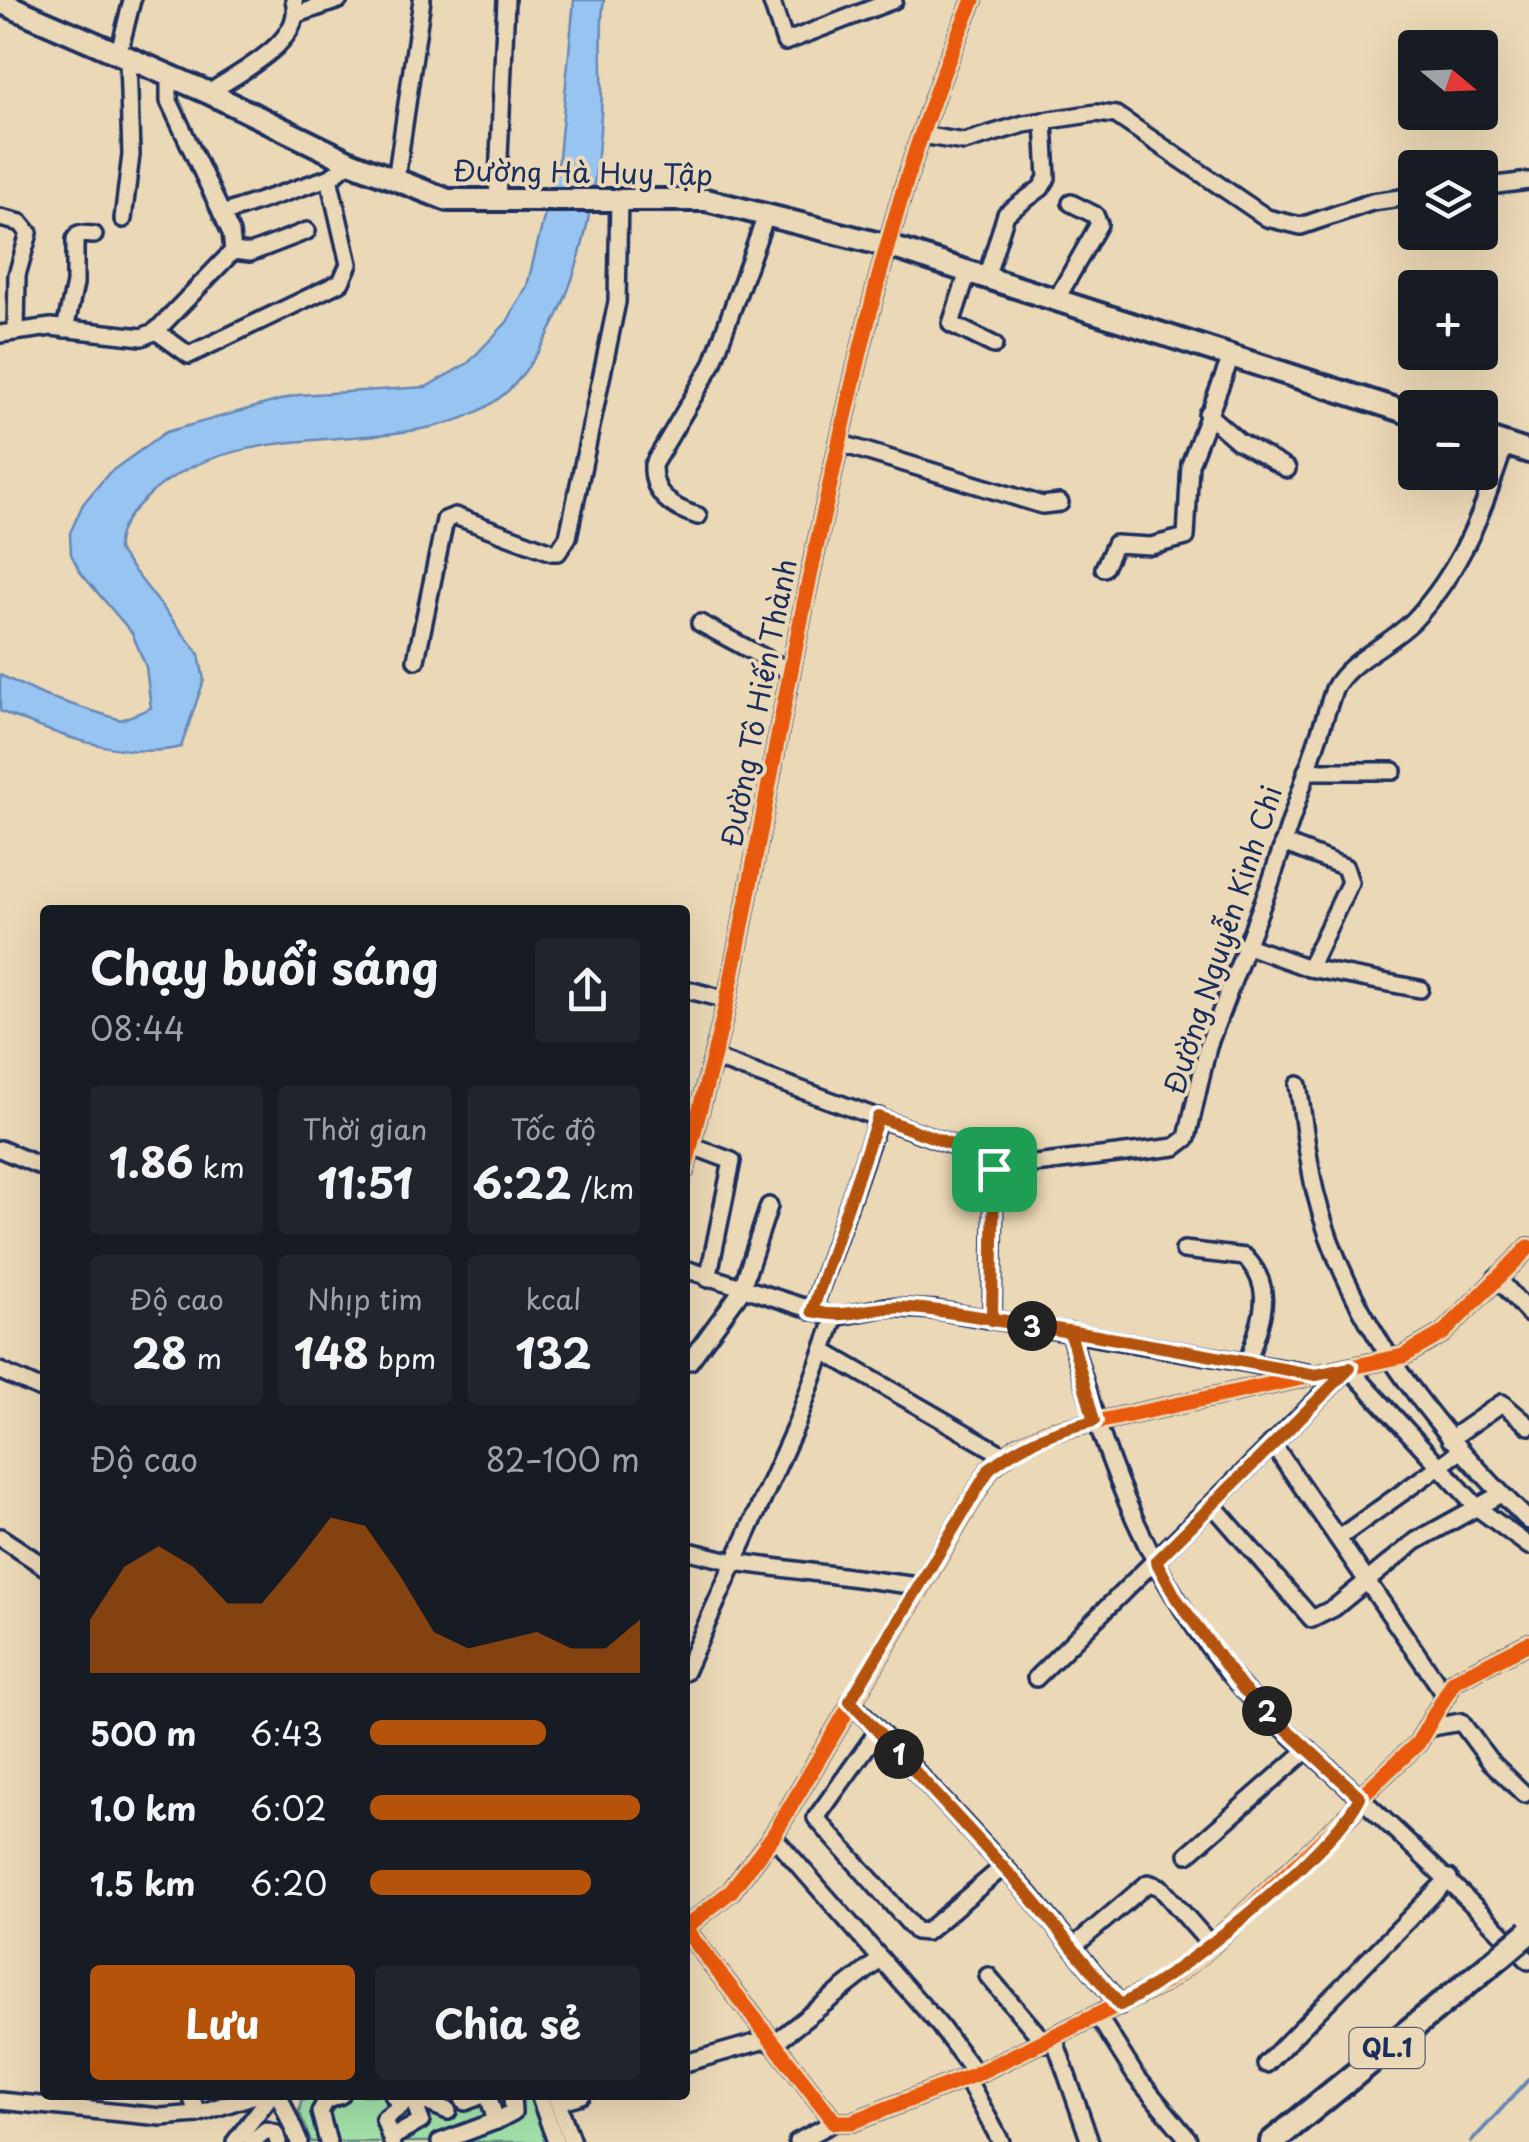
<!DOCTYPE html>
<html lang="vi">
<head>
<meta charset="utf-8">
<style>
	:root { --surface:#171b24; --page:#20242c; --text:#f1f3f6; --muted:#9ea1a6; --accent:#b45309 }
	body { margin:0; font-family:"Playpen Sans",sans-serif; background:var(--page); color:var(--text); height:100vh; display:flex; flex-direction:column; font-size:38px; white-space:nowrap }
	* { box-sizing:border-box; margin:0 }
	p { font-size:32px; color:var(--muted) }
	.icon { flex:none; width:55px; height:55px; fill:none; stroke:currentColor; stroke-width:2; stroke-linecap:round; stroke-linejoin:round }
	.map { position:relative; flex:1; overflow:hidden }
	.details { position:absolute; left:40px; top:905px; width:650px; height:1195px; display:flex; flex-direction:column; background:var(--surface); border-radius:10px; box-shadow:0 10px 40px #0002 }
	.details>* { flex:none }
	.needle { width:65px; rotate:109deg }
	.buttons { position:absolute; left:1398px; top:30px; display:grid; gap:20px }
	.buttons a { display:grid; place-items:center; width:100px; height:100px; border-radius:10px; background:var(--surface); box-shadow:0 10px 40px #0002; font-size:50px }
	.pin { position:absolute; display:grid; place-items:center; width:85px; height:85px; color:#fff; margin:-42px; border-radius:20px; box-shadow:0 5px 15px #0006 }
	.km { position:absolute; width:50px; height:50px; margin:-25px; border-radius:50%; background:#222; color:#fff; font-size:28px; line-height:50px; text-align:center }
	.round { display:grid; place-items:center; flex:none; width:105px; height:105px; border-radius:10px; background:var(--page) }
	.head { display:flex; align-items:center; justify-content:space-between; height:170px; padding:0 50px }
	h1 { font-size:45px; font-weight:700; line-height:75px }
	.figures { display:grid; grid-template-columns:repeat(3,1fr); gap:15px; height:170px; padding:10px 50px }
	.figures div { display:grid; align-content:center; border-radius:10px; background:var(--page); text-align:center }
	.figures b { font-size:42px; font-weight:700 }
	.figures small { font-size:28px; font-weight:400 }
	.figures p { font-size:28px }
	.chart { height:280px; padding:20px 50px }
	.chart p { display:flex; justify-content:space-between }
	.chart svg { width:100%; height:180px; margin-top:10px; fill:var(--accent); opacity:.7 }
	.primary-button { display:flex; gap:20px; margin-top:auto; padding:20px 50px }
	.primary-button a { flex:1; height:115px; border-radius:10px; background:var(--accent); color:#fff; font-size:40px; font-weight:700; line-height:115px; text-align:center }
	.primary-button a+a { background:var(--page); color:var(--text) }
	ul { padding:0 50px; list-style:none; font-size:32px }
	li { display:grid; grid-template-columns:160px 120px 1fr; align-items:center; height:75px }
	li i { height:25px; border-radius:12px; background:var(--accent) }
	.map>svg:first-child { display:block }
	.green { fill:#a2e1a9; stroke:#5e8884; stroke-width:2.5 }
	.water { fill:#98c4f1; stroke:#6688b6; stroke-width:2.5 }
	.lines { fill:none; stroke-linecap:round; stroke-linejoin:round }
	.stream { stroke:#6688b6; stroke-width:4 }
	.minor-casing { stroke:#1b2f5e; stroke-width:22 }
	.major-casing { stroke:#1b2f5e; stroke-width:28 }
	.highway-casing { stroke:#1b2f5e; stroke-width:30 }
	.minor { stroke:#ebd8b6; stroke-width:15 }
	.major { stroke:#ebd8b6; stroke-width:20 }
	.highway { stroke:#ebd8b6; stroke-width:22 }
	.highway-bridge-casing { stroke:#1b2f5e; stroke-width:30; stroke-linecap:butt }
	.highway-bridge { stroke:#ebd8b6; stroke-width:22 }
	.cycleway-casing { stroke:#ebd8b6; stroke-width:21 }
	.cycleway { stroke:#e8590c; stroke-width:15 }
	.route-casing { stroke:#fff; stroke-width:20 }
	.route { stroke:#b45309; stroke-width:12 }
	.labels { text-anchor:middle; stroke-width:8; stroke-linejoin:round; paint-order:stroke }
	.shield { fill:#ebd8b6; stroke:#596278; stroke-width:2.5 }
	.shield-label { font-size:25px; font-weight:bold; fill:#1b2f5e }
	.street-label { font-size:28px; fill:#1b2f5e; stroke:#ebd8b6 }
</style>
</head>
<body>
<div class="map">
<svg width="1529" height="2142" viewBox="0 0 1529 2142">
	<rect width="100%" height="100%" fill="#ebd8b6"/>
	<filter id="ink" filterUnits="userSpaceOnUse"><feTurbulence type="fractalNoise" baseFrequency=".01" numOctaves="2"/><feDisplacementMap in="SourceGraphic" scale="20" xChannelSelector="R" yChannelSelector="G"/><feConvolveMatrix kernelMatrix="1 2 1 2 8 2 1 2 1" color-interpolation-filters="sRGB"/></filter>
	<g filter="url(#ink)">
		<path class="green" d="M317 2095H547L564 2142H311L299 2112 301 2101Z"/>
		<path class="water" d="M574 0H604C599 30 603 61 602 91 599 190 582 300 519 379 441 476 246 399 145 499 131 512 116 530 118 550L199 654 204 680 181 747C123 761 54 734 0 711V675L45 696 121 720 151 708 146 667 132 633 80 572 71 554 70 533 83 504 109 473 166 432 298 395 426 387 468 363 507 322 527 286 559 157Z"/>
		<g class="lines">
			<path class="stream" d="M1471 2142 1529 2079"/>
			<g class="minor-casing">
				<g id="minor">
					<path d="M771 0 785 42 894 0"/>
					<path d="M298 14 339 0"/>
					<path d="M118 56 132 0"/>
					<path d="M209 93C237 73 306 42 294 0"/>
					<path d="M921 135 964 142 1024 124 1096 113 1116 115 1267 218 1301 226 1372 202 1415 196"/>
					<path d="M396 180 422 0"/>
					<path d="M1480 187 1529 181"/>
					<path d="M497 202 506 0"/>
					<path d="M222 214 331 177 350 162"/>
					<path d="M0 218 21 223 29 233 17 275 16 331"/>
					<path d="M123 219 131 155 128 60"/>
					<path d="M233 251 250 253 307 231"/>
					<path d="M968 272 951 324 994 345"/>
					<path d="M986 278 1006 214 1041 188 1047 178 1044 121"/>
					<path d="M1056 300 1099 224 1095 215 1071 203"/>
					<path d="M65 329 75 284V239L79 234 94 235"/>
					<path d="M156 331 189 355 341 282 349 264 329 178"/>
					<path d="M0 334 51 327 142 337 156 331 233 251 231 233 169 101V78"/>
					<path d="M1207 414 1238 441 1287 469"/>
					<path d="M839 443 1042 505 1060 503"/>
					<path d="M698 516C672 508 652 495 653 465L712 365 767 213"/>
					<path d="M1104 568 1115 544 1151 546 1186 537 1190 464 1231 357"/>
					<path d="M700 623 789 671"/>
					<path d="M416 660 445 520 455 516 552 552H558L568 537 617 302 619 199"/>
					<path d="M1306 771H1393"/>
					<path d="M1245 945 1309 968 1350 882 1345 867 1283 843"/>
					<path d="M1309 968 1420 989"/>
					<path d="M685 989 727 1000"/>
					<path d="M714 1058 986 1157 994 1169"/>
					<path d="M1298 1085C1304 1120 1307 1156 1315 1191 1345 1318 1438 1433 1529 1521"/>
					<path d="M692 1146 732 1161 708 1279"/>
					<path d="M0 1149 45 1168"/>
					<path d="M994 1169 1175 1147 1187 1138 1208 1046 1271 881 1334 689C1350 659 1390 645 1414 620 1462 569 1484 509 1505 444"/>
					<path d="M685 1170C697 1113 715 1058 727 1000 759 847 784 692 818 539 858 357 897 171 973 0"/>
					<path d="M1184 1250 1245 1257C1278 1291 1259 1322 1248 1362"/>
					<path d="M685 1269 835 1317 886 1307 936 1310 1307 1373"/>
					<path d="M1497 1277 1529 1314"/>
					<path d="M812 1311 879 1117"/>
					<path d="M992 1319 994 1169"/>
					<path d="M1070 1332C1105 1461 1152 1588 1244 1690 1272 1721 1307 1748 1338 1777 1403 1837 1467 1897 1529 1961"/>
					<path d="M825 1352 1005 1456"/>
					<path d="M690 1361 741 1291 769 1206"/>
					<path d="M0 1371 45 1391"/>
					<path d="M1450 1439 1502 1403 1529 1426"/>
					<path d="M1272 1443 1444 1693"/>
					<path d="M1212 1504 1312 1619 1334 1608 1416 1541 1501 1494"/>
					<path d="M0 1537 45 1567"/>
					<path d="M1340 1537 1459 1452"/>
					<path d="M685 1550 734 1562 918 1586"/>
					<path d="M685 1672 797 1423 835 1317"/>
					<path d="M1036 1678 1349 1368 1479 1509 1529 1546"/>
					<path d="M851 1701 1029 1894 1120 2005"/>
					<path d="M1427 1728 1461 1722 1489 1760 1524 1794"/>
					<path d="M878 1731 816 1818 916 1931 926 1932 1003 1867"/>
					<path d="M773 1836 939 2025 976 2074"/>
					<path d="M1188 1854 1308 1749"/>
					<path d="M685 1928 731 1891 773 1836 990 1469 1018 1446 1050 1432 1403 1356 1443 1333 1529 1247"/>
					<path d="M685 1929 835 2122H852L976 2074 1163 1983 1203 1953 1353 1811 1360 1797 1418 1743 1454 1681 1529 1643"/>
					<path d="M1073 1947 1148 1883 1160 1887 1210 1944"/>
					<path d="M988 1976 1045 2043"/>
					<path d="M1098 2016 1135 2075 1188 2139"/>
					<path d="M1054 2038 1090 2142"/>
					<path d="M773 2044 881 1959"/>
					<path d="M685 2063 769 2039"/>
					<path d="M1266 2064 1449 1878"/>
					<path d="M966 2077 1001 2142"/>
					<path d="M191 2095 197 2114"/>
					<path d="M279 2095 299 2142"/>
					<path d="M461 2095 465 2102 483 2095"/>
					<path d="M539 2095 556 2142"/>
					<path d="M555 2095 572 2142"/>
					<path d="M0 2101 161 2117 197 2114 255 2095"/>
					<path d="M558 2102 582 2095"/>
					<path d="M496 2121 513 2112 512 2095"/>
					<path d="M391 2138 421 2121 414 2102 417 2098 448 2111"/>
					<path d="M235 2142 271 2095"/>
					<path d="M252 2142 266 2130 275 2133 278 2142"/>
					<path d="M328 2142 320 2112 326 2101 341 2095"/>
					<path d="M392 2142 384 2119 401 2106 393 2095"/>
					<path d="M440 2142 496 2121 488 2095"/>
					<path d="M797 2142 835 2122"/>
				</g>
			</g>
			<g class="major-casing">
				<g id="major">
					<path d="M0 2 209 93 350 162 448 200H706L888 246 1415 415"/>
					<path d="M1480 436 1529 452"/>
				</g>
			</g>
			<g class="highway-casing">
				<path id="highway" d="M1272 2142 1503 1954"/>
			</g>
			<use href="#minor" class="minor"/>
			<use href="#major" class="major"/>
			<use href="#highway" class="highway"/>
			<g class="highway-bridge-casing">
				<path id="highway-bridge" d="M1503 1954 1529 1932"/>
			</g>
			<use href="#highway-bridge" class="highway-bridge"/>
			<g class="cycleway-casing">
				<g id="cycleway">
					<path d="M685 1170C697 1113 715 1058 727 1000 759 847 784 692 818 539 858 357 897 171 973 0"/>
					<path d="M685 1928 731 1891 773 1836 990 1469 1018 1446 1050 1432 1403 1356 1443 1333 1529 1247"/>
					<path d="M685 1929 835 2122H852L976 2074 1163 1983 1203 1953 1353 1811 1360 1797 1418 1743 1454 1681 1529 1643"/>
				</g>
			</g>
			<use href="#cycleway" class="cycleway"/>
		</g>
	</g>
	<g class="lines" filter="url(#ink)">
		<g class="route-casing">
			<path id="route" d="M994 1169 992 1320 1070 1332 1094 1421C1053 1431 1023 1442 990 1468L850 1701 1028 1894 1120 2005C1176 1978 1333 1852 1360 1797L1243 1689 1176 1598 1156 1561 1350 1368 1316 1375C1191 1352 1066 1329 940 1311 923 1309 903 1306 887 1308 859 1310 841 1319 812 1311L878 1117 986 1157 994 1169"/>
		</g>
		<use href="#route" class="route"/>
	</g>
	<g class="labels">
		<rect class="shield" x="1349.5" y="2028" width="75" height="40" rx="8"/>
		<g class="shield-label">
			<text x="1387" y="2057">QL.1</text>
		</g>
		<g class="street-label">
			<text transform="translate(583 173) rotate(1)" y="10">Đường Hà Huy Tập</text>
			<text transform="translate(759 703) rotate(-79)" y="10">Đường Tô Hiến Thành</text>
			<text transform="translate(1223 940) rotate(-72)" y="10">Đường Nguyễn Kinh Chi</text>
		</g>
	</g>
</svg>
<div class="buttons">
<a><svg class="needle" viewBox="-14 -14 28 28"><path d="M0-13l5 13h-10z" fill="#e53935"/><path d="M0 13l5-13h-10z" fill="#9ea1a6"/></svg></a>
<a><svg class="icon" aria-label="layers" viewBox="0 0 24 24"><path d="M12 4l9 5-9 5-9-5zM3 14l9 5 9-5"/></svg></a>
<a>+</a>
<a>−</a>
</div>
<div class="pin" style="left:994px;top:1169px;background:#1e9e55"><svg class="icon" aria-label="arrive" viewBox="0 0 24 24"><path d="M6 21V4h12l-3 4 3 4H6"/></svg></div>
<b class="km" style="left:899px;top:1754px">1</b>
<b class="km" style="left:1267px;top:1711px">2</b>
<b class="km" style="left:1032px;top:1326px">3</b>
<section class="details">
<div class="head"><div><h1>Chạy buổi sáng</h1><p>08:44</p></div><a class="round"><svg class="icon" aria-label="share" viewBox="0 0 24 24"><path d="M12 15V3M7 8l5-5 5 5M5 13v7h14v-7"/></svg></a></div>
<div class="figures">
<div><b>1.86<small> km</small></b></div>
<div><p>Thời gian</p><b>11:51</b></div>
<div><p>Tốc độ</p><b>6:22<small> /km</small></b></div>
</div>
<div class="figures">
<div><p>Độ cao</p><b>28<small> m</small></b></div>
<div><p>Nhịp tim</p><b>148<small> bpm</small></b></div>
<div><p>kcal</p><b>132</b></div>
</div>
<div class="chart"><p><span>Độ cao</span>82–100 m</p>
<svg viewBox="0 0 160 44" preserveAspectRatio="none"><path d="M0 44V31L10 18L20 13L30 18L40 27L50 27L60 17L70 6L80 8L90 20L100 34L110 38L120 36L130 34L140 38L150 38L160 31V44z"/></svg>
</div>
<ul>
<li><b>500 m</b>6:43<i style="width:65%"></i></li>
<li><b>1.0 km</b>6:02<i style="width:100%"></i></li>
<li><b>1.5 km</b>6:20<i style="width:82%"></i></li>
</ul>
<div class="primary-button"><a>Lưu</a><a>Chia sẻ</a></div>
</section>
</div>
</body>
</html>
